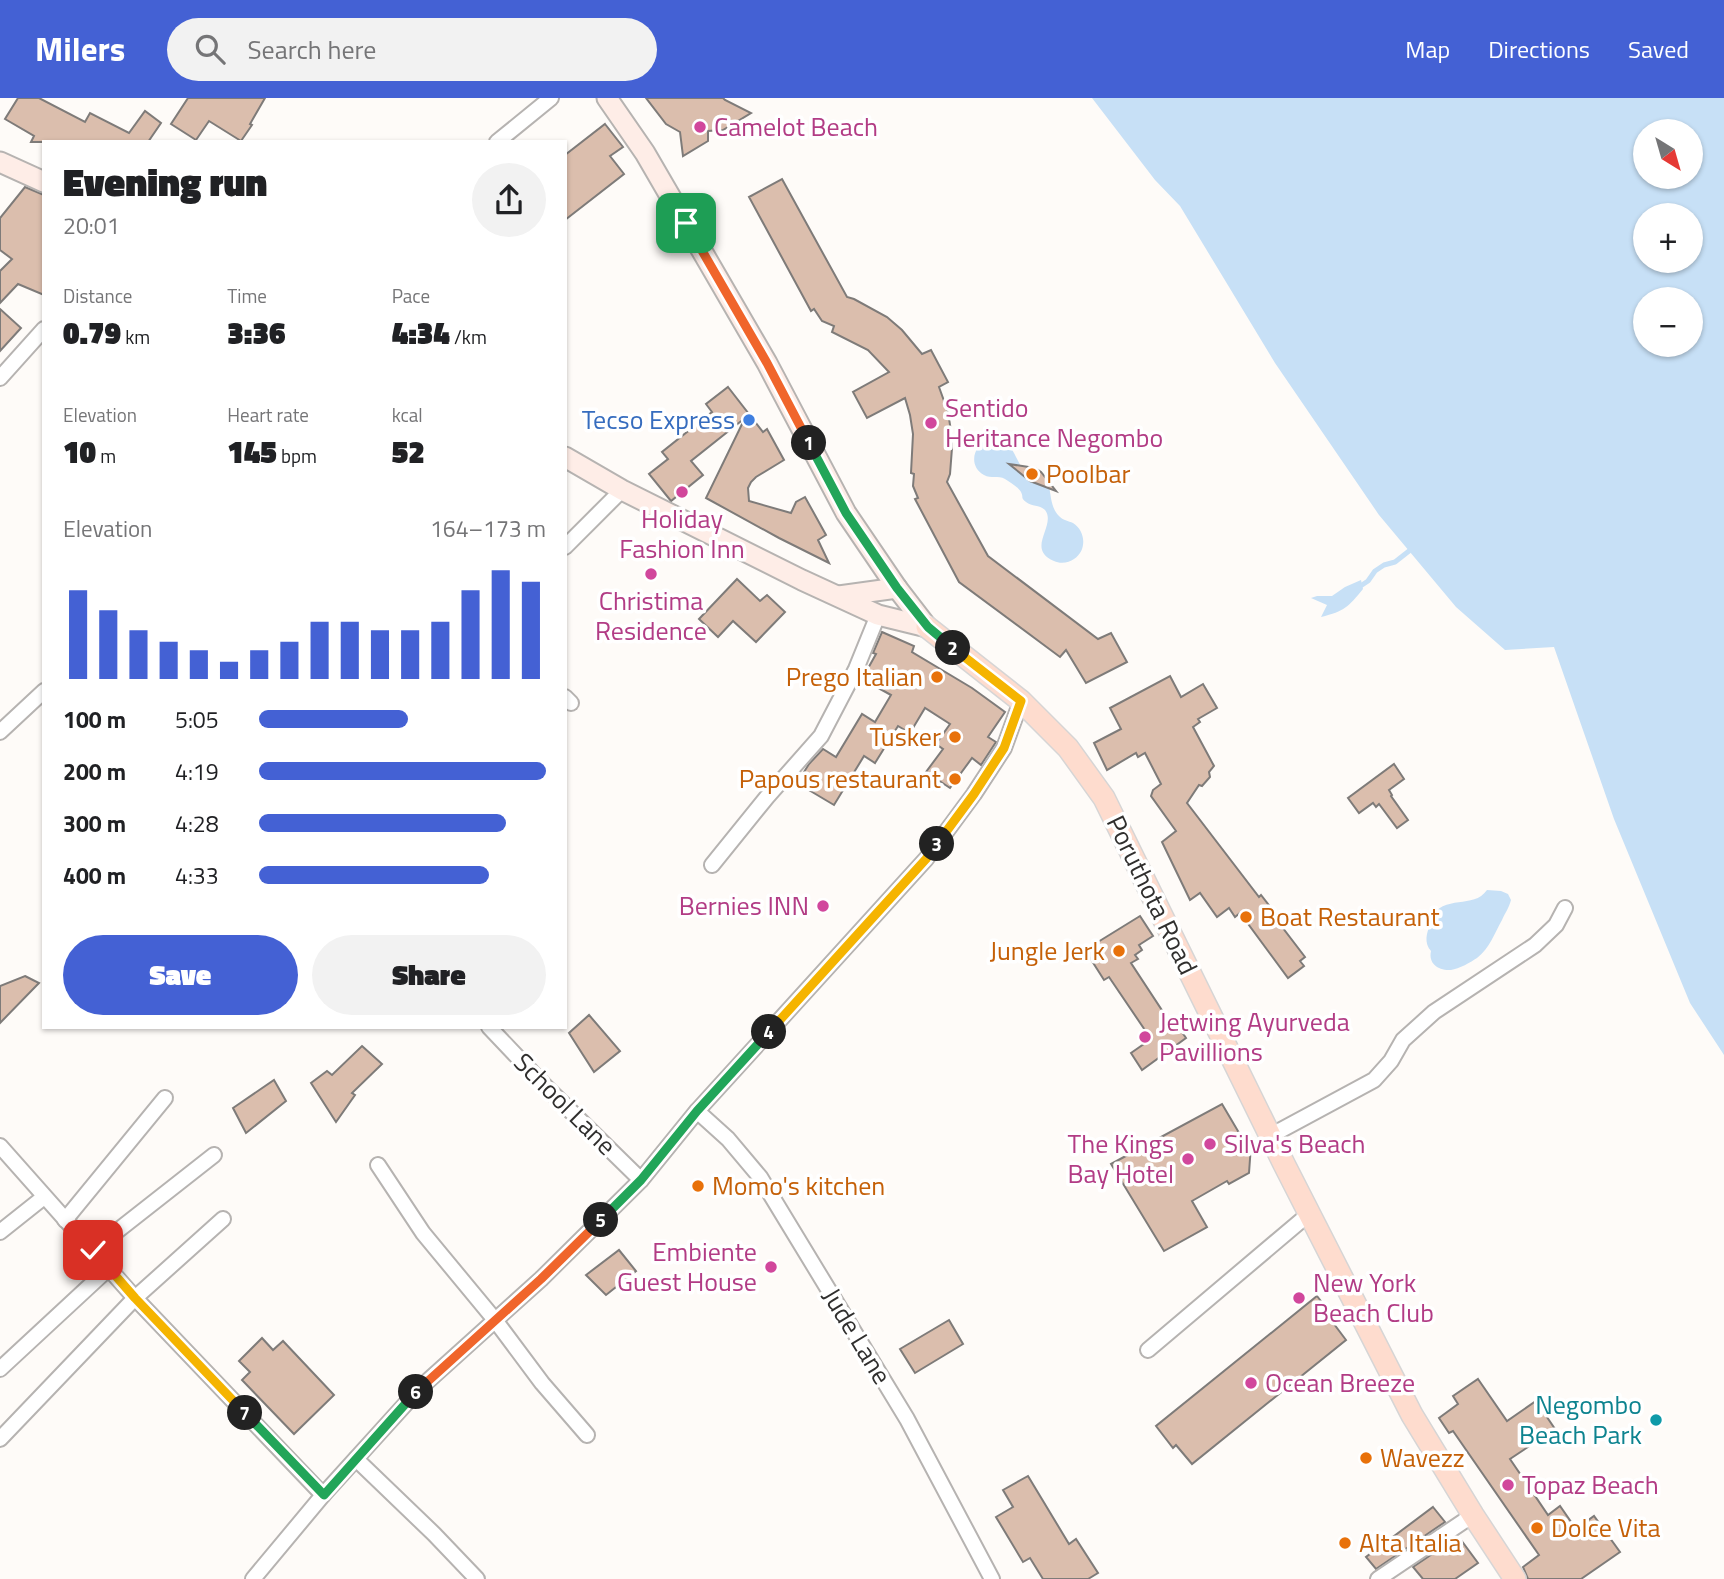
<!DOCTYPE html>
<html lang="en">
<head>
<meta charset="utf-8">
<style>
	:root { --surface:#fff; --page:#f2f2f2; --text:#202124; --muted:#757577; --accent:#4461d4 }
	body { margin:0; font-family:"Titillium Web",sans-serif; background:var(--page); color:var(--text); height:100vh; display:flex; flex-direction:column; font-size:26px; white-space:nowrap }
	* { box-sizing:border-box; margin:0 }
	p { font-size:23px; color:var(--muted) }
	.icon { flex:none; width:38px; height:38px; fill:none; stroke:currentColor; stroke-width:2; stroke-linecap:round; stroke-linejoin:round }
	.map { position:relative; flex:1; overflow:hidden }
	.sheet { position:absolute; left:42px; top:42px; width:525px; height:889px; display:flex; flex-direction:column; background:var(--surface); border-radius:0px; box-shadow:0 2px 5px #0004 }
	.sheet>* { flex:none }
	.needle { width:46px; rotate:143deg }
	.fabs { position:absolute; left:1633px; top:21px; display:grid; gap:14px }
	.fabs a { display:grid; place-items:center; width:70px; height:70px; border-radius:50%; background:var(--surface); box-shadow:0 2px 5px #0004; font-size:35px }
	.pin { position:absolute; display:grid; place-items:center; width:60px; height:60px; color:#fff; margin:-30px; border-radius:14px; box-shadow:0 4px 10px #0006 }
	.km { position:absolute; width:35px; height:35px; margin:-18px; border-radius:50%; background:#222; color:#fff; font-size:19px; line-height:35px; text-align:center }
	.round { display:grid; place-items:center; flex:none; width:74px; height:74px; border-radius:37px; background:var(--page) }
	.headline { display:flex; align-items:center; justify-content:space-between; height:119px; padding:0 21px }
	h1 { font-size:38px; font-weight:800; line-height:52px }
	.figures { display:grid; grid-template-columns:repeat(3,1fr); gap:10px; height:119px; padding:7px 21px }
	.figures div { display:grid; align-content:center }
	.figures b { font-size:30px; font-weight:800 }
	.figures small { font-size:19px; font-weight:400 }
	.figures p { font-size:19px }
	.chart { height:196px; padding:14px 21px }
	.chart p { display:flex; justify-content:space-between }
	.chart svg { width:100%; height:126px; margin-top:7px; stroke:var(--accent); stroke-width:6 }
	.action { display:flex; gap:14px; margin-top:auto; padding:14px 21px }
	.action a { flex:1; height:80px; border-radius:42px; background:var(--accent); color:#fff; font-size:28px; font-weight:800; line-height:80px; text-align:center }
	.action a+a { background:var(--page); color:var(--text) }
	ul { padding:0 21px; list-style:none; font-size:23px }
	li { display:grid; grid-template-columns:112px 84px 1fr; align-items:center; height:52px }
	li i { height:18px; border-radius:9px; background:var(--accent) }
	header { display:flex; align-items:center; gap:42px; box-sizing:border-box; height:98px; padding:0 35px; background:var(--accent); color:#fff }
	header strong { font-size:33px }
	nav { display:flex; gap:38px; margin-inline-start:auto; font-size:24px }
	.search { width:490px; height:63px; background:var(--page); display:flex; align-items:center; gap:18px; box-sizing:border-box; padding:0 24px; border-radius:38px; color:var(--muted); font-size:26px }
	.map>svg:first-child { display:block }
	.water { fill:#c7e0f6; fill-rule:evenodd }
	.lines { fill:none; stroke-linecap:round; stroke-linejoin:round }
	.stream { stroke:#c7e0f6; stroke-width:5 }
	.building { fill:#dbbead; stroke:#7e7b79; stroke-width:2 }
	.street-casing { stroke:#b6b3b1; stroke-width:18 }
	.secondary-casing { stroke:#b6b3b1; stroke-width:23 }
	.primary-casing { stroke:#d6d5d5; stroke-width:24 }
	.street { stroke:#fff; stroke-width:14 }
	.secondary { stroke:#feede7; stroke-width:19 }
	.primary { stroke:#fedcce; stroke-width:21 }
	.split-1-casing { stroke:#fff; stroke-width:14 }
	.split-2-casing { stroke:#fff; stroke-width:14 }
	.split-3-casing { stroke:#fff; stroke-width:14 }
	.split-4-casing { stroke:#fff; stroke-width:14 }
	.split-5-casing { stroke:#fff; stroke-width:14 }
	.split-6-casing { stroke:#fff; stroke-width:14 }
	.split-7-casing { stroke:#fff; stroke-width:14 }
	.split-8-casing { stroke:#fff; stroke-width:14 }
	.split-1 { stroke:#f0652b; stroke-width:9 }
	.split-2 { stroke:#22a559; stroke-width:9 }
	.split-3 { stroke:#f5b400; stroke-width:9 }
	.split-4 { stroke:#f5b400; stroke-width:9 }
	.split-5 { stroke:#22a559; stroke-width:9 }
	.split-6 { stroke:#f0652b; stroke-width:9 }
	.split-7 { stroke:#22a559; stroke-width:9 }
	.split-8 { stroke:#f5b400; stroke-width:9 }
	.hotel-dot { fill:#d1479c; stroke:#fff; stroke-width:2.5 }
	.shop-dot { fill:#3f7fe0; stroke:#fff; stroke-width:2.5 }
	.food-dot { fill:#e8710a; stroke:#fff; stroke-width:2.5 }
	.culture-dot { fill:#0f9aa8; stroke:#fff; stroke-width:2.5 }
	.labels { text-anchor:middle; stroke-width:7; stroke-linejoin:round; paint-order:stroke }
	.hotel-label { font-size:26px; fill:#b23c85; stroke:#fff; text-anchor:start }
	.shop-label { font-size:26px; fill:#366cbe; stroke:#fff; text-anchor:end }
	.food-label { font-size:26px; fill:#c56008; stroke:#fff; text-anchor:start }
	.street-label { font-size:26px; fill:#302f2e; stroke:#fff }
	.culture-label { font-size:26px; fill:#0d838f; stroke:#fff; text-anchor:end }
</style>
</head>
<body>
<header>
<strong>Milers</strong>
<div class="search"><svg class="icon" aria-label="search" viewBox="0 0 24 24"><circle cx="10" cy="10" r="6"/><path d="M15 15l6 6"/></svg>Search here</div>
<nav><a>Map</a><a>Directions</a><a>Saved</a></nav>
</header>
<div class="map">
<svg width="1724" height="1481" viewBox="0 0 1724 1481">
	<rect width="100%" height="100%" fill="#fefbf8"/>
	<g class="water">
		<path d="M1092 0H1724V957L1690 905 1614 721 1554 549 1505 552 1456 509 1379 417 1275 265 1180 108 1155 82ZM1690 33V79H1645V33ZM1690 117V163H1645V117ZM1645 201H1690V247H1645Z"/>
		<path d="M990 340C1012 339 1014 359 1024 373 1029 379 1042 384 1049 388 1051 398 1051 410 1059 418 1062 422 1069 423 1073 425 1086 433 1087 453 1074 461 1069 465 1060 466 1054 463 1025 451 1057 427 1045 412 1039 406 1032 409 1026 404 1020 399 1024 400 1021 394 1018 389 1010 384 1005 381 998 377 991 381 984 377 967 367 974 346 990 340Z"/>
		<path d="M1361 482 1363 491C1348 509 1345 513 1321 519L1327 507 1311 500 1317 498H1332L1345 489Z"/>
		<path d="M1487 792 1501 793 1508 796 1511 802C1509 810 1505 815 1502 822 1494 836 1490 850 1477 860 1471 864 1459 871 1451 872 1439 873 1428 866 1431 853 1424 845 1426 835 1431 825L1429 821C1445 795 1473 812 1487 792Z"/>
	</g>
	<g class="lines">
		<path class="stream" d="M1362 487 1368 483 1375 473 1384 467 1395 464 1409 453"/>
	</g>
	<g class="building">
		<path d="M18 0H39L85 24 90 15 129 35 145 13 161 25 148 44H31L34 38 5 21Z"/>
		<path d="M188 0H265L250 26 252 27 241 43 209 23 196 42 171 26Z"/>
		<path d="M646 0H723L725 2 751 15 723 32 708 33V43L683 58 680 34 666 26Z"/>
		<path d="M605 26 623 49 610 58 624 76 565 122V57Z"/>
		<path d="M782 81 847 199 854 201 887 219 902 232 922 256 931 252 948 284 939 289 948 314 951 333 952 350 950 376 947 384 988 458 1098 541 1111 535 1127 564 1086 585 1066 552 1060 559 959 484 915 401 918 400 913 388 914 376 911 375 913 336 910 317 905 300 867 320 853 294 889 274 868 252 832 234 834 228 822 223 814 211 811 213 749 99Z"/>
		<path d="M25 89 44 97V197L18 186 0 205V173L12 161 0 152V120Z"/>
		<path d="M0 211 21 230 0 253Z"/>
		<path d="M728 289 763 334 767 331 784 362 756 379 751 384 748 390 749 403 791 415 796 404 805 399 826 437 818 442 829 465 779 440 706 400 745 320 691 363 703 377 671 403 649 376 668 361 662 354 712 314 706 306Z"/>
		<path d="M1009 366 1035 370 1041 374 1056 393 1030 383Z"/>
		<path d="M737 481 760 503 767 497 785 514 756 544 733 523 718 539 699 521Z"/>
		<path d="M882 534 914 548 912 554 972 590 1005 614 988 639 996 644 981 667 972 660 950 690 926 674 943 651 936 646 950 626 925 610 910 635 898 628 875 665 864 658 834 707 797 685 809 666 823 651 836 659 862 616 875 624 891 597 862 581 876 556 873 555Z"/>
		<path d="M1170 578 1181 599 1203 586 1217 610 1198 621 1200 624 1193 629 1214 668 1209 674 1210 679 1202 688 1199 687 1187 705 1259 799 1261 797 1275 815 1273 817 1305 859 1300 863 1304 868 1288 880 1240 815 1235 819 1229 810 1217 819 1200 795 1190 802 1162 744 1176 733 1151 698 1153 692 1161 686 1145 655 1138 659 1136 655 1107 672 1094 645 1121 631 1110 610Z"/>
		<path d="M1394 666 1404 681 1389 692 1392 697 1391 698 1408 722 1397 730 1379 706 1376 709 1373 705 1359 715 1348 700Z"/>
		<path d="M1140 818 1153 838 1139 847 1142 852 1135 857 1138 861 1131 865 1171 926 1175 924 1186 940 1142 972 1131 955 1151 941 1109 879 1104 882 1085 852Z"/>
		<path d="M25 878 39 885 0 925V888Z"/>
		<path d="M589 917 620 953 594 974 569 935Z"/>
		<path d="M362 948 382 966 352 995 355 997 336 1024 311 985 327 973 332 977Z"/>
		<path d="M274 982 286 1003 246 1035 233 1010Z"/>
		<path d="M1222 1006 1245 1045 1251 1047 1249 1075 1229 1086 1227 1083 1192 1103 1207 1129 1164 1153 1111 1066Z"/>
		<path d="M619 1152 636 1173 606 1197 586 1177Z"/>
		<path d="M1317 1198 1334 1220 1331 1222 1346 1242 1192 1366 1176 1347 1173 1350 1156 1328Z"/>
		<path d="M949 1222 963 1246 915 1275 900 1251Z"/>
		<path d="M262 1240 273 1252 283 1243 334 1297 294 1336 242 1282 250 1274 239 1263Z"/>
		<path d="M1478 1281 1507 1323 1536 1303 1555 1331 1510 1361 1548 1417 1560 1408 1576 1431 1594 1418 1620 1454 1581 1481H1528L1523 1469 1539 1457 1453 1333 1449 1335 1439 1320 1458 1306 1453 1298Z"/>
		<path d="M1028 1378 1069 1446 1076 1441 1098 1475 1088 1481H1043L1030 1460 1023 1464 996 1419 1013 1409 1003 1392Z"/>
		<path d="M1433 1409 1445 1424 1376 1471 1366 1459Z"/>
		<path d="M1456 1440 1459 1443 1461 1442 1478 1465 1455 1481H1423L1413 1469Z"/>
	</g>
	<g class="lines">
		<g class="street-casing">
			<g id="street">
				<path d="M497 44 551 0"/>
				<path d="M0 280 44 231"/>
				<path d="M565 449 622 392"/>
				<path d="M565 599 571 605"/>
				<path d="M0 634 44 593"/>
				<path d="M712 767 767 699 821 638 856 571 878 517"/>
				<path d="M489 929 545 988 641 1082"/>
				<path d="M697 1013 728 1041 760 1079 907 1321 992 1481"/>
				<path d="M1270 1038 1374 982 1391 963 1403 942 1434 914 1535 847 1556 827 1565 810"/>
				<path d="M0 1048 135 1200 323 1397"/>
				<path d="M378 1067 423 1135 495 1222 542 1285 587 1337"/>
				<path d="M65 1122 165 1000"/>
				<path d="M0 1134 44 1099"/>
				<path d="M93 1152 214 1057"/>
				<path d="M1148 1252 1310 1115"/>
				<path d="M0 1271 109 1170"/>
				<path d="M0 1341 135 1200 223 1121"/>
				<path d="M356 1361 434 1436 477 1481"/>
				<path d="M253 1481 323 1397 420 1290 541 1181 641 1082 697 1013 926 761 974 696 1004 650 1021 603"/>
				<path d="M1378 1481 1473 1417"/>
			</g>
		</g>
		<g class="secondary-casing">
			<g id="secondary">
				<path d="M607 0 645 55 767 265 846 415 897 490 927 529"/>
				<path d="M0 64 44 84"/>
				<path d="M565 359 622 392 802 482 878 517 927 529"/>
				<path d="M839 498 897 490"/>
			</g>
		</g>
		<g class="primary-casing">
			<path id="primary" d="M927 529 1021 603 1068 650 1104 700 1284 1066 1412 1317 1473 1417 1515 1481"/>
		</g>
		<use href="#street" class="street"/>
		<use href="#secondary" class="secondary"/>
		<use href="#primary" class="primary"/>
	</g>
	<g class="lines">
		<g class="split-1-casing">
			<path id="split-1" d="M686 125 767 265 809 345"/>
		</g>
		<g class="split-2-casing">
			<path id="split-2" d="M809 345 846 415 897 490 928 529 953 550"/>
		</g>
		<g class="split-3-casing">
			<path id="split-3" d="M937 746 974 696 1004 650 1021 603 953 550"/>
		</g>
		<g class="split-4-casing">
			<path id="split-4" d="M769 934 926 761 937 746"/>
		</g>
		<g class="split-5-casing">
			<path id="split-5" d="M601 1122 641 1082 697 1013 769 934"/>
		</g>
		<g class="split-6-casing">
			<path id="split-6" d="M416 1294 541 1181 601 1122"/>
		</g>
		<g class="split-7-casing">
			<path id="split-7" d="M245 1315 324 1397 416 1294"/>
		</g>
		<g class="split-8-casing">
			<path id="split-8" d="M93 1152 135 1200 245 1315"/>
		</g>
		<use href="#split-1" class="split-1"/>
		<use href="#split-2" class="split-2"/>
		<use href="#split-3" class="split-3"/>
		<use href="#split-4" class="split-4"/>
		<use href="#split-5" class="split-5"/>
		<use href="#split-6" class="split-6"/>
		<use href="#split-7" class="split-7"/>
		<use href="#split-8" class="split-8"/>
	</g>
	<g class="hotel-dot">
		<circle cx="700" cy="29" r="7"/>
		<circle cx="931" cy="325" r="7"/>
		<circle cx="682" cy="394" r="7"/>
		<circle cx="651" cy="476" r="7"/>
		<circle cx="823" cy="808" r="7"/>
		<circle cx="1145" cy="939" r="7"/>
		<circle cx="1210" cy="1046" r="7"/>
		<circle cx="1188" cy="1061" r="7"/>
		<circle cx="771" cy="1169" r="7"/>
		<circle cx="1299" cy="1200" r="7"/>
		<circle cx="1251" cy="1285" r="7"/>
		<circle cx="1508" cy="1387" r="7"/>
	</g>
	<circle class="shop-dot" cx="749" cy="322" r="7"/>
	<g class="food-dot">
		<circle cx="1032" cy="376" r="7"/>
		<circle cx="937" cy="579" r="7"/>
		<circle cx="955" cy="639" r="7"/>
		<circle cx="955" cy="681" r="7"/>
		<circle cx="1246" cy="819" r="7"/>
		<circle cx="1119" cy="853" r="7"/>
		<circle cx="698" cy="1088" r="7"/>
		<circle cx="1366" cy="1360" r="7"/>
		<circle cx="1537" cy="1430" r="7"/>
		<circle cx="1345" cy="1445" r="7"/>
	</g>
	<circle class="culture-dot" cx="1656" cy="1322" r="7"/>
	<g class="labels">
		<g class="hotel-label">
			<text x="714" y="38">Camelot Beach</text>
			<text x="945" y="319">Sentido<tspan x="945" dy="30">Heritance Negombo</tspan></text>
			<text x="682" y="430" text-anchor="middle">Holiday<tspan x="682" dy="30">Fashion Inn</tspan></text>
			<text x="651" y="512" text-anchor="middle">Christima<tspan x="651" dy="30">Residence</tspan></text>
			<text x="809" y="817" text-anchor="end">Bernies INN</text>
			<text x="1159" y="933">Jetwing Ayurveda<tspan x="1159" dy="30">Pavillions</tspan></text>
			<text x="1174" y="1055" text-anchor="end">The Kings<tspan x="1174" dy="30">Bay Hotel</tspan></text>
			<text x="1224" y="1055">Silva's Beach</text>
			<text x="757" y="1163" text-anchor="end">Embiente<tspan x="757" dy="30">Guest House</tspan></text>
			<text x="1313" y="1194">New York<tspan x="1313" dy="30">Beach Club</tspan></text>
			<text x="1265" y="1294">Ocean Breeze</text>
			<text x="1522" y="1396">Topaz Beach</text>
		</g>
		<g class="shop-label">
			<text x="735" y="331">Tecso Express</text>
		</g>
		<g class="food-label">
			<text x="1046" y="385">Poolbar</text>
			<text x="923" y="588" text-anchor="end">Prego Italian</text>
			<text x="941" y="648" text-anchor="end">Tusker</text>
			<text x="941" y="690" text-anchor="end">Papous restaurant</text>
			<text x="1260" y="828">Boat Restaurant</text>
			<text x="1105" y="862" text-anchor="end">Jungle Jerk</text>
			<text x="712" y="1097">Momo's kitchen</text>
			<text x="1380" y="1369">Wavezz</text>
			<text x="1551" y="1439">Dolce Vita</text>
			<text x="1359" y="1454">Alta Italia</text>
		</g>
		<g class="street-label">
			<text transform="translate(1152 797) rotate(64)" y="9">Poruthota Road</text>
			<text transform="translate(565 1006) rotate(45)" y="9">School Lane</text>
			<text transform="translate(857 1238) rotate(59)" y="9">Jude Lane</text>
		</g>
		<g class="culture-label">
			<text x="1642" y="1316">Negombo<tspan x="1642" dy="30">Beach Park</tspan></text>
		</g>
	</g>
</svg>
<div class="fabs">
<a><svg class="needle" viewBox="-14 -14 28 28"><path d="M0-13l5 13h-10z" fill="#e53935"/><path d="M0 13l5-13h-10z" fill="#757577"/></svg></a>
<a>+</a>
<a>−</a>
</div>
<div class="pin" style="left:686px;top:125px;background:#1e9e55"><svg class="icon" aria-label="arrive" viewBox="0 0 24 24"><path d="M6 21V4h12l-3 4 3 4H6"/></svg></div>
<div class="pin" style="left:93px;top:1152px;background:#d93025"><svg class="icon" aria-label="check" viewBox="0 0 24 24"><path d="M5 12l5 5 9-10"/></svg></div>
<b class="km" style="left:809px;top:345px">1</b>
<b class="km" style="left:953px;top:550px">2</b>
<b class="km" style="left:937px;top:746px">3</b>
<b class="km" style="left:769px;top:934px">4</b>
<b class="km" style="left:601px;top:1122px">5</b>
<b class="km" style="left:416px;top:1294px">6</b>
<b class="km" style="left:245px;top:1315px">7</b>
<section class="sheet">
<div class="headline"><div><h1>Evening run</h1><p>20:01</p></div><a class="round"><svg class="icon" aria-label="share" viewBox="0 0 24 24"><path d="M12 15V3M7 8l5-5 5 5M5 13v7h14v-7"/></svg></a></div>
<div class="figures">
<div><p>Distance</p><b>0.79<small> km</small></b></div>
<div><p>Time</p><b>3:36</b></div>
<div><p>Pace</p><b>4:34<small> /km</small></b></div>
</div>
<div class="figures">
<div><p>Elevation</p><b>10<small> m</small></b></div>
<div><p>Heart rate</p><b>145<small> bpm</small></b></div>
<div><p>kcal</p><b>52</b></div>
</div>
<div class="chart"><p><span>Elevation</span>164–173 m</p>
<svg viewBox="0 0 160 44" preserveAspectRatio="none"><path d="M5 44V13M15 44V20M25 44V27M35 44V31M45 44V34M55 44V38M65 44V34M75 44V31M85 44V24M95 44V24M105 44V27M115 44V27M125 44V24M135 44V13M145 44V6M155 44V10"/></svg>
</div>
<ul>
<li><b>100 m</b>5:05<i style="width:52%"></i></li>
<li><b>200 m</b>4:19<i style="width:100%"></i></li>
<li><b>300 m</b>4:28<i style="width:86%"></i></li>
<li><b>400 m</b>4:33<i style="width:80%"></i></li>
</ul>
<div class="action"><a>Save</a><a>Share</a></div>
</section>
</div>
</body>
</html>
